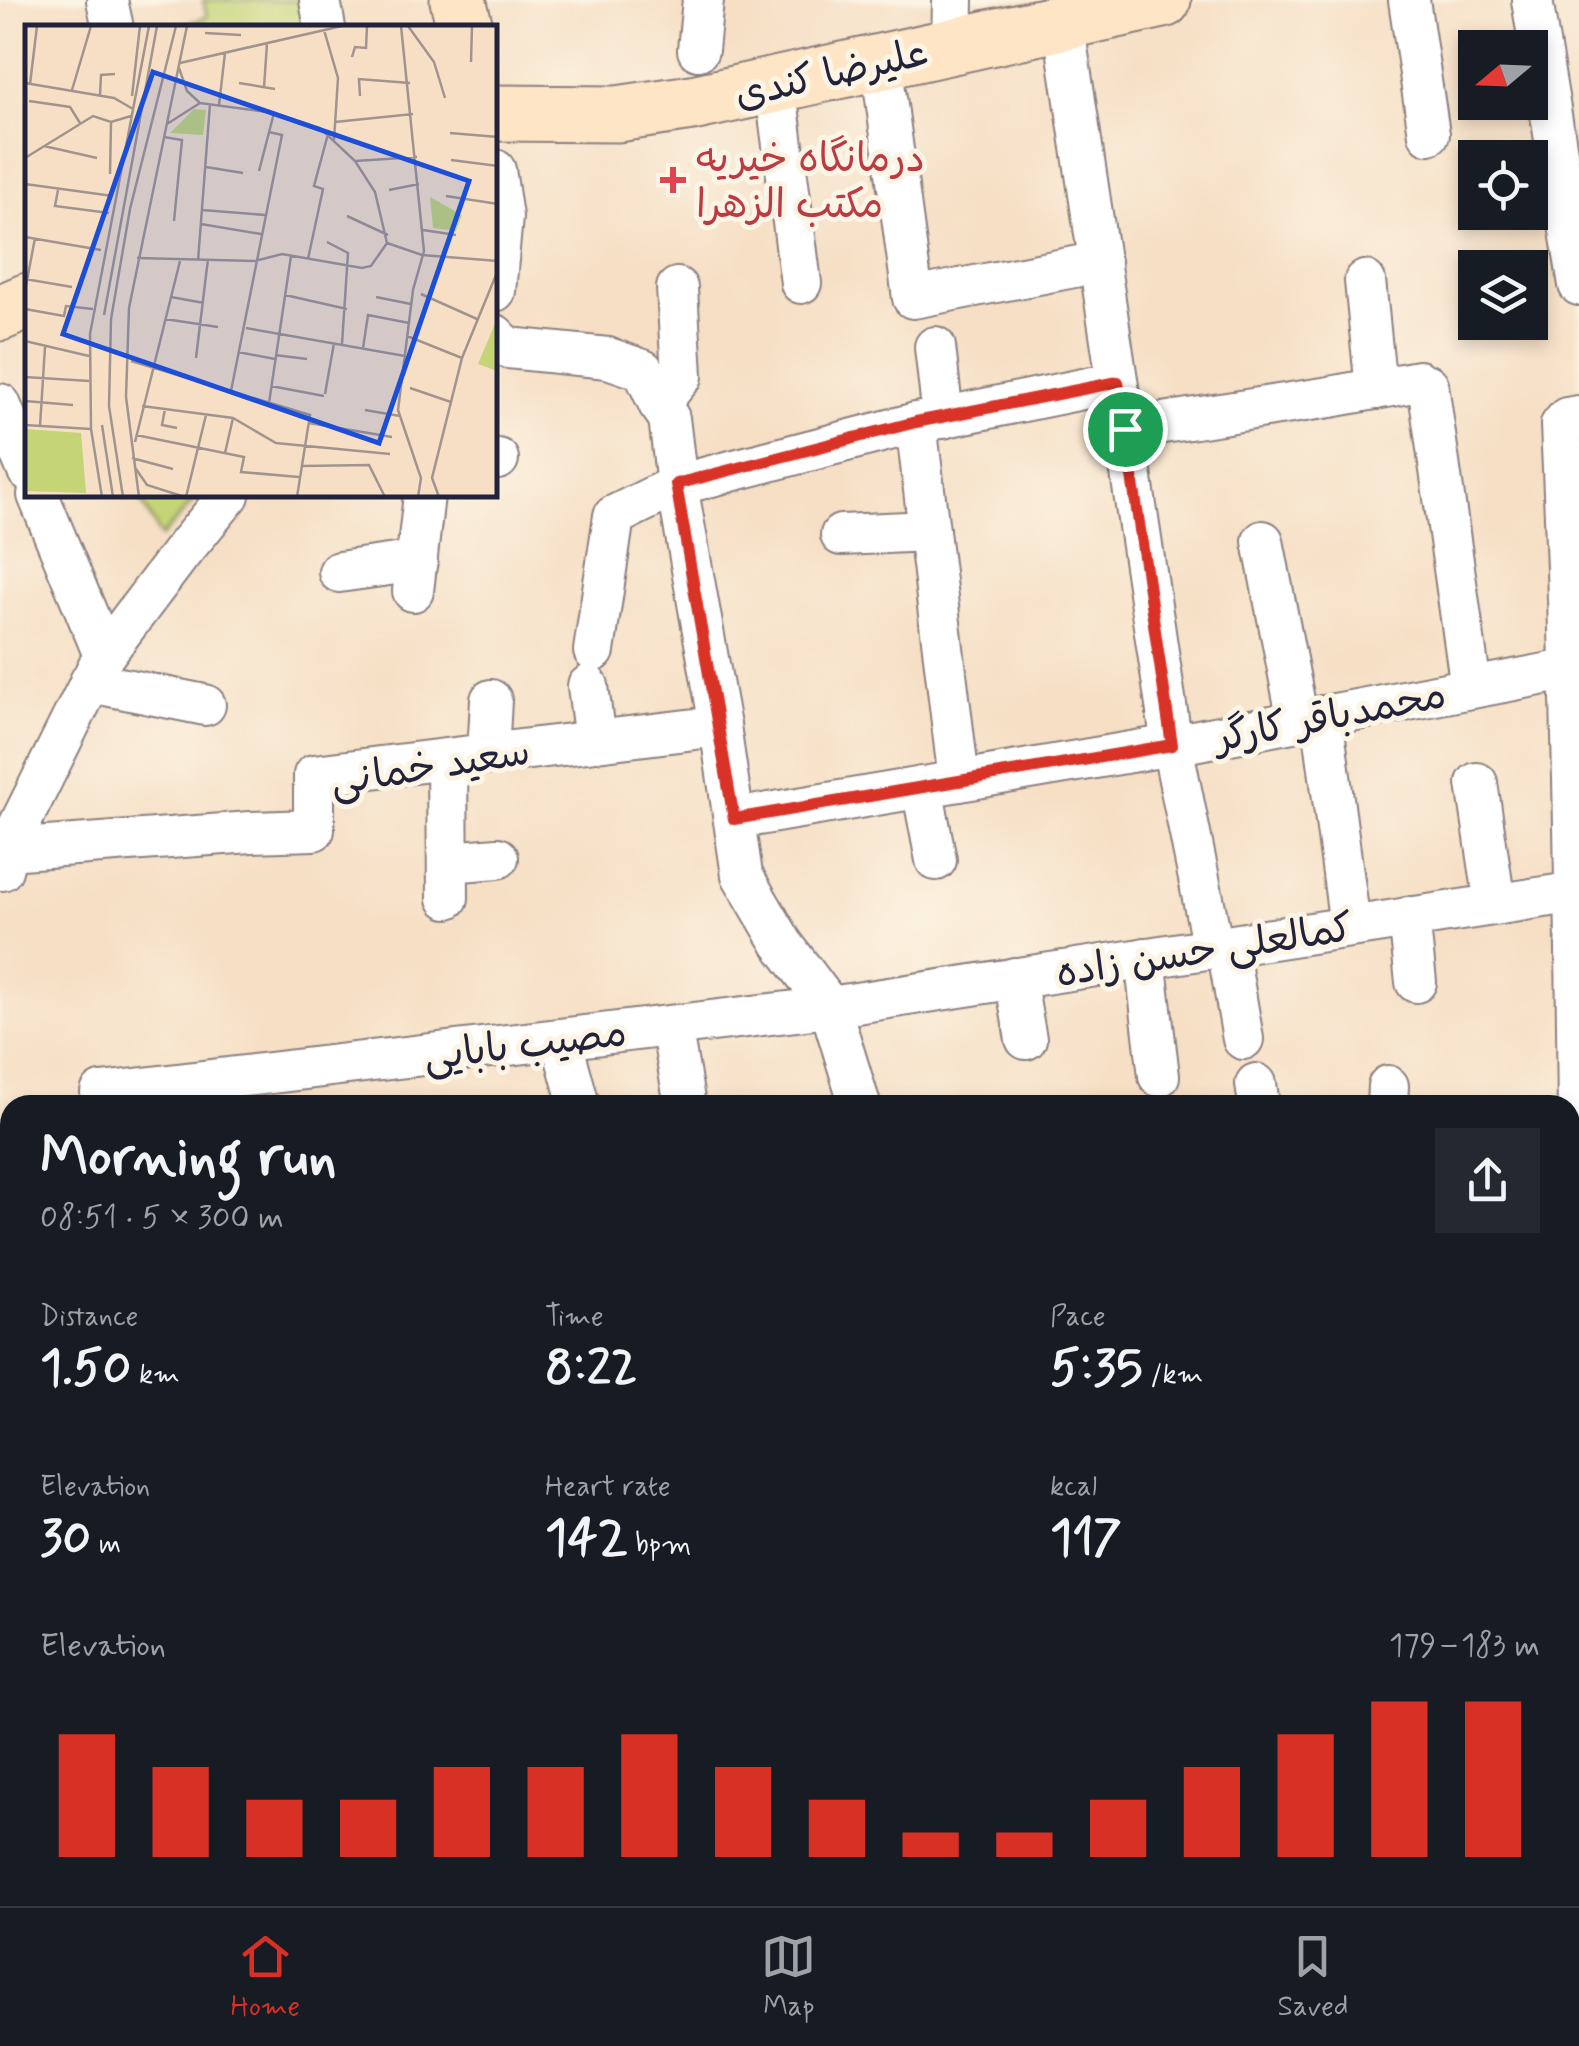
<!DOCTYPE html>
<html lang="en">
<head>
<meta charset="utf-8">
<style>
	:root { --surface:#171b24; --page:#242831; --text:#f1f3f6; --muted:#9ea1a6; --line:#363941; --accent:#d93025 }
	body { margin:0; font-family:Mynerve,"Playpen Sans Arabic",sans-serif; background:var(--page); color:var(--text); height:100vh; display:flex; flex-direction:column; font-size:38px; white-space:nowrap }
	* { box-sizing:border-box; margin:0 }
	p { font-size:32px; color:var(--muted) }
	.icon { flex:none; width:55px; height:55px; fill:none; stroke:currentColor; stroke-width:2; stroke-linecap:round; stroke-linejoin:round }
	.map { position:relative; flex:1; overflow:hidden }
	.details { position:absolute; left:0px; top:1095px; width:1580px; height:812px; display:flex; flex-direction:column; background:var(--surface); border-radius:30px 30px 0 0; box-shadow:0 5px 15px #0003 }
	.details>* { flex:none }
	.needle { width:65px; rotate:251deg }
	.buttons { position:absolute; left:1458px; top:30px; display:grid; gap:20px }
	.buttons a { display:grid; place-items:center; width:90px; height:90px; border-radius:0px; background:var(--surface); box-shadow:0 5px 15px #0003; font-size:50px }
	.pin { position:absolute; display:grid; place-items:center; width:85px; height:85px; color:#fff; margin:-42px; border:5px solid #fff; border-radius:50%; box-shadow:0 2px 10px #0007 }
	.round { display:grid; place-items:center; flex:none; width:105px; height:105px; border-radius:0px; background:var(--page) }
	.summary { display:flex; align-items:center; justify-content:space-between; height:170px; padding:0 40px }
	h1 { font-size:55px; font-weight:800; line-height:75px }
	.figures { display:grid; grid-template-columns:repeat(3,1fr); gap:15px; height:170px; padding:10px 40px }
	.figures div { display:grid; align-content:center }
	.figures b { font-size:50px; font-weight:800 }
	.figures small { font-size:28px; font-weight:400 }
	.figures p { font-size:28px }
	.chart { height:280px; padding:20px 40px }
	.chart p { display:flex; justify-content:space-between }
	.chart svg { width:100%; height:180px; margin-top:10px; stroke:var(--accent); stroke-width:6 }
	.tabs { display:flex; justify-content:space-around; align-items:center; height:140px; border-top:2px solid var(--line); background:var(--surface); font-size:28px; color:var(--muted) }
	.tabs a { display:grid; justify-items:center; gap:5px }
	.tabs .selected { color:var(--accent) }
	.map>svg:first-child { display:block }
	.green { fill:#c4d476; stroke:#737b58; stroke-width:2.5 }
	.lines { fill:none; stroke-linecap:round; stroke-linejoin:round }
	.lane-casing { stroke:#8c8080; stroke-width:24 }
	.street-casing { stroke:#8c8080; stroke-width:44 }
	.secondary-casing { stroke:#8c8080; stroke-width:59 }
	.highway-casing { stroke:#8c8080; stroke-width:59 }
	.lane { stroke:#fff; stroke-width:20 }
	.street { stroke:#fff; stroke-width:40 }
	.secondary { stroke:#fde5c5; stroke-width:55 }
	.highway { stroke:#fbbd6e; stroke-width:55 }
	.route-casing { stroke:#fff; stroke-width:20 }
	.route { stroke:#d93025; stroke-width:12 }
	.health-dot { fill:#e0444e; stroke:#fcf5e5; stroke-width:4 }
	.labels { text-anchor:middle; stroke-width:10; stroke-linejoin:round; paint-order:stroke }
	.street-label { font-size:40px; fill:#22223b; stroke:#fcf5e5 }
	.health-label { font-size:40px; fill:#be3a42; stroke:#fcf5e5; text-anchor:start }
	.inset-road { fill:none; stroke:#a1938e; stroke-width:2.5 }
	.view { fill:#1d4ed8; fill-opacity:0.15; stroke:#1d4ed8; stroke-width:5 }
	.inset-edge { fill:none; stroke:#22223b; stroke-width:5 }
</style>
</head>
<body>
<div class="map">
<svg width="1579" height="1906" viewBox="0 0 1579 1906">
	<rect width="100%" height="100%" fill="#fcf5e5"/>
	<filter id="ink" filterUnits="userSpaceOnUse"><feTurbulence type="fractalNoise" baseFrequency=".01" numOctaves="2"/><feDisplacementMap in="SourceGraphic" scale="20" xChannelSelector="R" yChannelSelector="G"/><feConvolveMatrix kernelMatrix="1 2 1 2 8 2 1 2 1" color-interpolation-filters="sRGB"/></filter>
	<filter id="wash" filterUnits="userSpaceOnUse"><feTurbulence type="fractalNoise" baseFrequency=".0048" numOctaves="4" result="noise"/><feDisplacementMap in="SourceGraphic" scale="40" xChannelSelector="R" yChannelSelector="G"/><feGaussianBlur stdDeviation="2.25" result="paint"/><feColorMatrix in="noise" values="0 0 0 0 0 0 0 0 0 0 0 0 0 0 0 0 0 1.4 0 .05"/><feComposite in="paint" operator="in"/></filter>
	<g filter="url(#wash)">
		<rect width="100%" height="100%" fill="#f6dfc5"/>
		<g class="green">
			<path d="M203 0H300L306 27 178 28V26L207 17Z"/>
			<path d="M138 495H199L161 537Z"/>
		</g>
	</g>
	<g filter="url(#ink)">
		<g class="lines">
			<g class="lane-casing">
				<path id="lane" d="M0 1888 10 1887"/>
			</g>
			<g class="street-casing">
				<g id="street">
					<path d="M107 0 113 28"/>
					<path d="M320 0 325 28"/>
					<path d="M1409 0 1429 134"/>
					<path d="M1532 0 1579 285"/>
					<path d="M1063 21 1172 745 1209 928"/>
					<path d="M952 45 953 0"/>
					<path d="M698 50 703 0"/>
					<path d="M881 61 913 298 1100 262"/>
					<path d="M775 84 801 283"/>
					<path d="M495 170 502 217 495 291"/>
					<path d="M1365 281 1376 389"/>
					<path d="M495 335 508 348 608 358 643 370 659 404 669 418 677 485 720 726 742 875 782 943 830 1007 860 1105"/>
					<path d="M935 347 943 418"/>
					<path d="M1428 385 1471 688"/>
					<path d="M0 404 28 471"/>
					<path d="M659 404 682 376 677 288"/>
					<path d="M1579 416 1567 418 1561 425C1574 697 1577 969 1579 1241"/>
					<path d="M916 423 959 781"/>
					<path d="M1125 429 1330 397 1419 381"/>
					<path d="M495 459H498"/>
					<path d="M38 495 104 655"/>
					<path d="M841 535 929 531"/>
					<path d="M1263 541 1298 721"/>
					<path d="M339 572 417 561"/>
					<path d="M413 591 424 495"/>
					<path d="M594 651 614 516 677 485 916 423 1117 382"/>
					<path d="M90 682 205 705"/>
					<path d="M588 686 595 741"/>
					<path d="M1322 716 1350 926"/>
					<path d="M488 754 491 700"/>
					<path d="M447 759 448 898"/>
					<path d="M1477 783 1495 904"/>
					<path d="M922 787 936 860"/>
					<path d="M734 819 1172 745 1572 669"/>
					<path d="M7 850 251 832 314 830V775L720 726"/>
					<path d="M448 862 498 858"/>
					<path d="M2 870 7 850 104 655 181 553 229 495"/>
					<path d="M1409 917 1416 982"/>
					<path d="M1227 946 1243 1039"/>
					<path d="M1145 958 1159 1076"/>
					<path d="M1015 978 1026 1039"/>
					<path d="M671 1026 685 1105"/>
					<path d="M561 1039 579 1105"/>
					<path d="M1256 1084 1259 1105"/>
					<path d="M102 1105 101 1093 830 1007 1577 892"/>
					<path d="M1387 1105 1388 1086"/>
					<path d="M0 1178 10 1177"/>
					<path d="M0 1221 10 1299"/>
					<path d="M1570 1364 1579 1363"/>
					<path d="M0 1500 10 1498"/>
					<path d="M0 1726 10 1720"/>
					<path d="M747 1898 749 1906"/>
					<path d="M848 1898 849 1906"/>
					<path d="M1064 1898 1066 1906"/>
					<path d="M1231 1898 1233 1906"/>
					<path d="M1411 1898 1413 1906"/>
				</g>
			</g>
			<g class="secondary-casing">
				<g id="secondary">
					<path d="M458 0 465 28"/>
					<path d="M495 113 617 114 692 103 1163 0"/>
					<path d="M0 313 28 301"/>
					<path d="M1570 1549 1579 1543"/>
					<path d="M1570 1747 1579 1745"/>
					<path d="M0 1765 10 1764"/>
					<path d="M631 1906 703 1898"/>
				</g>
			</g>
			<g class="highway-casing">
				<g id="highway">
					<path d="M1570 1632 1579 1630"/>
					<path d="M1570 1680 1579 1677"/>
					<path d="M0 1849H10"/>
					<path d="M142 1906 209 1898"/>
				</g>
			</g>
			<use href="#lane" class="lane"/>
			<use href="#street" class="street"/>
			<use href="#secondary" class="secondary"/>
			<use href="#highway" class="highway"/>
		</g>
	</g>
	<g class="lines" filter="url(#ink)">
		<g class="route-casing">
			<path id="route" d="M1118 382 1172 745 734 819 676 484 916 422Z"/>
		</g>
		<use href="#route" class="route"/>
	</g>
	<path class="health-dot" d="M668 165h10v10h10v10h-10v10h-10v-10h-10v-10h10z"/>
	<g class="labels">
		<g class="street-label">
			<text transform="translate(831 72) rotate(-13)" y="14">علیرضا کندی</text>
			<text transform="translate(1330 715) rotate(-11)" y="14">محمدباقر کارگر</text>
			<text transform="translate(430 765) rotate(-9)" y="14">سعید خمانی</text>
			<text transform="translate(1204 949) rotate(-9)" y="14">کمالعلی حسن زاده</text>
			<text transform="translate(525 1043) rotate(-7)" y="14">مصیب بابایی</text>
		</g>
		<g class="health-label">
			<text x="696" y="171">درمانگاه خیریه<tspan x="696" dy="46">مکتب الزهرا</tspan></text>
		</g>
	</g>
	<g transform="translate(25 25)">
		<rect width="472" height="472" fill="#f6dfc5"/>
		<path d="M169 84 181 85 178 110 145 108ZM405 172 437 190 431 206 408 203ZM472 294V346L453 339ZM0 404 56 408 61 468 0 466Z" fill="#c4d476"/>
		<path class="inset-road" d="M376 1 399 226 388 265 373 385 396 453 393 472M383 1 409 37 420 73M299 5 313 53 309 115M180 8 216 10M327 32 330 22 341 23 342 1M446 37 447 1M155 38 317 1M154 43 162 66 175 78M0 58 89 73 108 84M214 58 250 64M5 59 12 1M239 63 242 18M47 65 66 1M75 70 76 50 90 49M107 71 115 1M335 71 334 54 385 58M4 76 45 82 55 98M194 80 200 28M310 97 388 89M142 99 175 78 249 88 295 103 330 136 350 167 362 218M425 108 473 112M139 112 157 115 149 196M19 121 72 133M0 133 68 91 86 97 106 91M426 135 473 141M330 136 392 132M181 142 218 148M234 146 249 88M85 149 86 97M0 159 88 171M33 165 30 181 84 188M364 165 394 159M421 171 473 179M177 185 240 190M322 191 363 210M176 199 236 209M398 205 431 210M0 212 76 225M302 217 323 228 317 319M362 218 397 230 473 236M112 233 230 236 257 229 337 243 346 241 362 218M283 234 298 164 289 161 303 109M173 236 185 79M0 254 47 262M0 266 10 213M396 269 452 294M260 270 322 284M146 272 179 278M351 272 386 279M0 284 39 291 41 281 68 284M79 290 132 1M140 294 193 302M221 303 380 331M382 311 437 333M0 316 64 331M338 323 343 290 384 298M213 327 250 334M250 330 282 334M171 333 183 234M106 336 285 390 272 472M0 352 64 356M246 361 299 371M385 363 426 377M206 366 257 110 244 107M300 369 309 318M0 376 48 380M244 378 266 231M117 381 208 393 251 418 365 429M140 384 137 400 152 403M340 385 375 391M284 398 367 412M0 400 66 404M77 400 88 472M15 401 20 322M111 410 219 432 216 447 274 452M110 417 155 236M200 428 208 393M107 433 148 444M277 441 344 440 360 472M111 444 122 460 160 472M77 472 66 404 65 309 124 1M98 472 84 381 86 294 105 184 151 1M114 472 101 372 104 283 162 1M161 472 181 390M414 472 407 453 437 333 473 245"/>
		<path class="view" d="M128 47 444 156 354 418 38 309Z"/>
		<rect width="472" height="472" class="inset-edge"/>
	</g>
</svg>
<div class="buttons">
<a><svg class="needle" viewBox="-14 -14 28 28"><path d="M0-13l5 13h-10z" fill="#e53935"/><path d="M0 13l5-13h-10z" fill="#9ea1a6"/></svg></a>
<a><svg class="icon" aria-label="locate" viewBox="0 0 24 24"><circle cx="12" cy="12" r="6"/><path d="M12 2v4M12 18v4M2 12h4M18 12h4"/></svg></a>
<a><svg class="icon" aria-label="layers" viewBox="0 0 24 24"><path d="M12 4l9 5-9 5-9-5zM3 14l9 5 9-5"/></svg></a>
</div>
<div class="pin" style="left:1125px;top:429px;background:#1e9e55"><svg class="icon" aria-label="arrive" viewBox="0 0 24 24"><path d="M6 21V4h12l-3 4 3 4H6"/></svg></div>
<section class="details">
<div class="summary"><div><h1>Morning run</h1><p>08:51 · 5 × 300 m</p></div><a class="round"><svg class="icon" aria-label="share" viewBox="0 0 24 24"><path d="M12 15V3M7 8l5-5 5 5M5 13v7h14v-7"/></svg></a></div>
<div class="figures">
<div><p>Distance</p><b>1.50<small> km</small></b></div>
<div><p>Time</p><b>8:22</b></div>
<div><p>Pace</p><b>5:35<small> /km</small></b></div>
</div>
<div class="figures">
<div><p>Elevation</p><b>30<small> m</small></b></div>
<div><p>Heart rate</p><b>142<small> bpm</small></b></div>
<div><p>kcal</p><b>117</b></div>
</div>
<div class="chart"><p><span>Elevation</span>179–183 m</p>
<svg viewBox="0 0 160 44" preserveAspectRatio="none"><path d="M5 44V14M15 44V22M25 44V30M35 44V30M45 44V22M55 44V22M65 44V14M75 44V22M85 44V30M95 44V38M105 44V38M115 44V30M125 44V22M135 44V14M145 44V6M155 44V6"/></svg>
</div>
</section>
</div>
<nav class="tabs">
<a class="selected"><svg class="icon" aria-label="home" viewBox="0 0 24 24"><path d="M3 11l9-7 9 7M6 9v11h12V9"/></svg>Home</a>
<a><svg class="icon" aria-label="map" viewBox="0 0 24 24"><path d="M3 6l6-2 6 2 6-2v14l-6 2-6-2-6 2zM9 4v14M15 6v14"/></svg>Map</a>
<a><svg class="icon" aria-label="saved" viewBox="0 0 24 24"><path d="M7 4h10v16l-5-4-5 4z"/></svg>Saved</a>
</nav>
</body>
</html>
